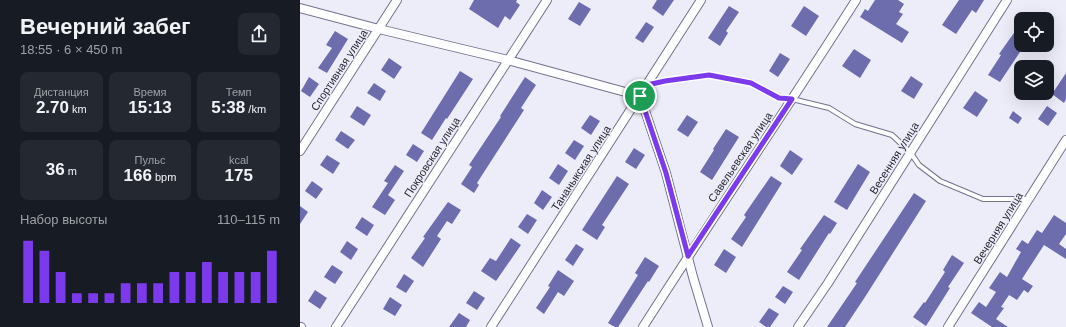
<!DOCTYPE html>
<html lang="ru">
<head>
<meta charset="utf-8">
<style>
	:root { --surface:#171b24; --page:#242831; --text:#f1f3f6; --muted:#9ea1a6; --accent:#7c3aed }
	body { margin:0; font-family:Arial,sans-serif; background:var(--page); color:var(--text); height:100vh; display:flex; flex-direction:column; font-size:15px; white-space:nowrap }
	* { box-sizing:border-box; margin:0 }
	p { font-size:13px; color:var(--muted) }
	.icon { flex:none; width:22px; height:22px; fill:none; stroke:currentColor; stroke-width:2; stroke-linecap:round; stroke-linejoin:round }
	.map { position:relative; flex:1; overflow:hidden }
	.details { display:flex; flex-direction:column; background:var(--surface); width:300px }
	.details>* { flex:none }
	.tools { position:absolute; left:714px; top:12px; display:grid; gap:8px }
	.tools a { display:grid; place-items:center; width:40px; height:40px; border-radius:8px; background:var(--surface); box-shadow:0 4px 16px #0002; font-size:20px }
	.pin { position:absolute; display:grid; place-items:center; width:34px; height:34px; color:#fff; margin:-17px; border:2px solid #fff; border-radius:50%; box-shadow:0 1px 4px #0007 }
	.round { display:grid; place-items:center; flex:none; width:42px; height:42px; border-radius:8px; background:var(--page) }
	.overview { display:flex; align-items:center; justify-content:space-between; height:68px; padding:0 20px }
	h1 { font-size:22px; font-weight:600; line-height:30px }
	.metrics { display:grid; grid-template-columns:repeat(3,1fr); gap:6px; height:68px; padding:4px 20px }
	.metrics div { display:grid; align-content:center; border-radius:8px; background:var(--page); text-align:center }
	.metrics b { font-size:17px; font-weight:600 }
	.metrics small { font-size:11px; font-weight:400 }
	.metrics p { font-size:11px }
	.chart { height:112px; padding:8px 20px }
	.chart p { display:flex; justify-content:space-between }
	.chart svg { width:100%; height:72px; margin-top:4px; stroke:var(--accent); stroke-width:6 }
	main { display:flex; flex:1; min-height:0 }
	.map>svg:first-child { display:block }
	.building { fill:#6d6cad }
	.lines { fill:none; stroke-linecap:round; stroke-linejoin:round }
	.service-casing { stroke:#71728d; stroke-width:6 }
	.minor-casing { stroke:#71728d; stroke-width:10 }
	.service { stroke:#fff; stroke-width:4 }
	.minor { stroke:#fff; stroke-width:8 }
	.route-casing { stroke:#fff; stroke-width:8 }
	.route { stroke:#7c3aed; stroke-width:5 }
	.labels { text-anchor:middle; stroke-width:3; stroke-linejoin:round; paint-order:stroke }
	.street-label { font-size:11px; fill:#252631; stroke:#ededfa }
</style>
</head>
<body>
<main>
<section class="details">
<div class="overview"><div><h1>Вечерний забег</h1><p>18:55 · 6 × 450 m</p></div><a class="round"><svg class="icon" aria-label="share" viewBox="0 0 24 24"><path d="M12 15V3M7 8l5-5 5 5M5 13v7h14v-7"/></svg></a></div>
<div class="metrics">
<div><p>Дистанция</p><b>2.70<small> km</small></b></div>
<div><p>Время</p><b>15:13</b></div>
<div><p>Темп</p><b>5:38<small> /km</small></b></div>
</div>
<div class="metrics">
<div><b>36<small> m</small></b></div>
<div><p>Пульс</p><b>166<small> bpm</small></b></div>
<div><p>kcal</p><b>175</b></div>
</div>
<div class="chart"><p><span>Набор высоты</span>110–115 m</p>
<svg viewBox="0 0 160 44" preserveAspectRatio="none"><path d="M5 44V6M15 44V12M25 44V25M35 44V38M45 44V38M55 44V38M65 44V32M75 44V32M85 44V32M95 44V25M105 44V25M115 44V19M125 44V25M135 44V25M145 44V25M155 44V12"/></svg>
</div>
</section>
<div class="map">
<svg width="766" height="327" viewBox="0 0 766 327">
	<rect width="100%" height="100%" fill="#ededfa"/>
	<g class="building">
		<path d="M174 0H217L216 2 220 5 210 20 205 16 198 28 169 9Z"/>
		<path d="M357 0H374L363 16 352 8Z"/>
		<path d="M575 0H598L604 4 599 12 603 14 596 24 609 32 602 43 560 17 565 9 568 11Z"/>
		<path d="M659 0H684L676 13 672 10 656 34 642 25Z"/>
		<path d="M279 2 291 9 280 26 268 19Z"/>
		<path d="M429 6 439 12 426 31 428 33 420 46 408 38Z"/>
		<path d="M504 6 519 16 506 36 491 26Z"/>
		<path d="M346 22 354 27 343 43 335 38Z"/>
		<path d="M721 23V45L724 46 700 82 688 75 701 55 699 54Z"/>
		<path d="M35 31 48 39 27 73 18 68 32 48 26 45Z"/>
		<path d="M554 49 571 60 560 78 542 66Z"/>
		<path d="M480 53 490 59 478 77 469 71Z"/>
		<path d="M89 58 102 67 94 79 81 70Z"/>
		<path d="M160 71 173 79 147 119 146 118 132 140 121 133Z"/>
		<path d="M766 73V99L764 103 752 94Z"/>
		<path d="M611 76 623 84 614 99 601 91Z"/>
		<path d="M9 77 19 84 10 97 1 91Z"/>
		<path d="M225 77 236 85 221 108 224 110 177 183 179 185 174 193 161 184 172 167 169 165 201 117 200 116Z"/>
		<path d="M74 83 86 91 80 101 67 93Z"/>
		<path d="M675 91 688 100 677 117 663 108Z"/>
		<path d="M57 106 71 115 64 126 50 117Z"/>
		<path d="M747 106 757 113 748 126 738 119Z"/>
		<path d="M713 111 722 118 718 124 709 118Z"/>
		<path d="M290 115 300 121 291 135 281 128Z"/>
		<path d="M387 115 398 122 388 137 377 130Z"/>
		<path d="M426 129 439 137 412 180 400 172 414 150 413 149Z"/>
		<path d="M41 131 55 140 48 149 35 140Z"/>
		<path d="M274 140 284 146 275 160 265 153Z"/>
		<path d="M113 144 124 151 117 162 106 155Z"/>
		<path d="M334 148 345 155 336 169 325 162Z"/>
		<path d="M490 150 503 159 492 175 480 166Z"/>
		<path d="M27 155 40 163 33 174 20 165Z"/>
		<path d="M258 164 268 171 259 185 249 178Z"/>
		<path d="M558 164 570 172 547 210 534 202Z"/>
		<path d="M95 165 104 171 88 195 95 200 85 215 72 207 88 183 84 181Z"/>
		<path d="M317 176 329 184 302 225 305 227 297 240 282 230Z"/>
		<path d="M471 176 482 183 442 247 431 239 446 217 444 215Z"/>
		<path d="M12 181 23 189 16 199 5 191Z"/>
		<path d="M242 190 252 197 243 210 234 203Z"/>
		<path d="M614 193 626 201 565 297 545 327H527L557 283 555 282Z"/>
		<path d="M148 202 161 210 152 224 147 221 137 236 141 239 123 267 111 258 125 238 123 237Z"/>
		<path d="M0 206 8 212 0 224Z"/>
		<path d="M227 214 237 220 228 234 218 227Z"/>
		<path d="M524 215 537 223 530 234 529 233 499 280 487 272 502 250 500 249Z"/>
		<path d="M754 215 766 223V234L759 244 766 249V259L744 245 722 279 733 286 728 293 724 290 717 300 709 295 701 307 704 308 696 319 708 327H692L671 313 679 302 686 307 696 292 689 288 700 272 707 277 721 252 716 249 722 240 728 244 737 230 742 233Z"/>
		<path d="M62 217 74 225 67 236 55 228Z"/>
		<path d="M211 238 221 245 196 281 181 271 190 258 196 261Z"/>
		<path d="M47 241 58 249 51 260 40 252Z"/>
		<path d="M276 244 284 249 273 266 265 260Z"/>
		<path d="M424 249 436 257 426 273 414 265Z"/>
		<path d="M652 255 664 263 648 287 650 288 626 326 613 317 624 302 625 303 645 272 643 270Z"/>
		<path d="M345 257 359 266 349 282 348 281 318 327H315L308 323 338 275 335 273Z"/>
		<path d="M32 265 43 272 35 284 24 277Z"/>
		<path d="M258 270 274 281 264 296 258 292 244 314 236 308 250 287 248 286Z"/>
		<path d="M104 274 114 281 106 293 96 287Z"/>
		<path d="M483 286 493 292 485 304 475 297Z"/>
		<path d="M15 290 27 298 20 309 8 301Z"/>
		<path d="M174 291 185 298 177 310 166 303Z"/>
		<path d="M90 297 102 305 95 316 83 309Z"/>
		<path d="M469 308 479 314 470 327H466L459 322Z"/>
		<path d="M159 313 170 320 166 327H149Z"/>
	</g>
	<g class="lines">
		<g class="service-casing">
			<path id="service" d="M347 85 365 81 409 75 451 83 479 98 492 99 529 108 555 124 592 135 610 152 619 165 640 181 683 199H729"/>
		</g>
		<g class="minor-casing">
			<g id="minor">
				<path d="M0 8 79 29 208 60 340 96 366 173 393 277 408 327"/>
				<path d="M0 151 97 0"/>
				<path d="M0 327H1"/>
				<path d="M36 327 247 0"/>
				<path d="M191 327 401 0"/>
				<path d="M343 327C413 217 486 110 556 0"/>
				<path d="M498 327 528 283 707 0"/>
				<path d="M648 327 766 140"/>
			</g>
		</g>
		<use href="#service" class="service"/>
		<use href="#minor" class="minor"/>
	</g>
	<g class="lines">
		<g class="route-casing">
			<path id="route" d="M409 75 451 83 479 98 492 99 388 256 366 173 340 96 347 85 365 81Z"/>
		</g>
		<use href="#route" class="route"/>
	</g>
	<g class="labels">
		<g class="street-label">
			<text transform="translate(39 70) rotate(-57)" y="4">Спортивная улица</text>
			<text transform="translate(132 157) rotate(-57)" y="4">Покровская улица</text>
			<text transform="translate(440 157) rotate(-56)" y="4">Савельевская улица</text>
			<text transform="translate(594 158) rotate(-58)" y="4">Весенняя улица</text>
			<text transform="translate(281 168) rotate(-57)" y="4">Тананыкская улица</text>
			<text transform="translate(698 228) rotate(-58)" y="4">Вечерняя улица</text>
		</g>
	</g>
</svg>
<div class="tools">
<a><svg class="icon" aria-label="locate" viewBox="0 0 24 24"><circle cx="12" cy="12" r="6"/><path d="M12 2v4M12 18v4M2 12h4M18 12h4"/></svg></a>
<a><svg class="icon" aria-label="layers" viewBox="0 0 24 24"><path d="M12 4l9 5-9 5-9-5zM3 14l9 5 9-5"/></svg></a>
</div>
<div class="pin" style="left:340px;top:96px;background:#1e9e55"><svg class="icon" aria-label="arrive" viewBox="0 0 24 24"><path d="M6 21V4h12l-3 4 3 4H6"/></svg></div>
</div>
</main>
</body>
</html>
